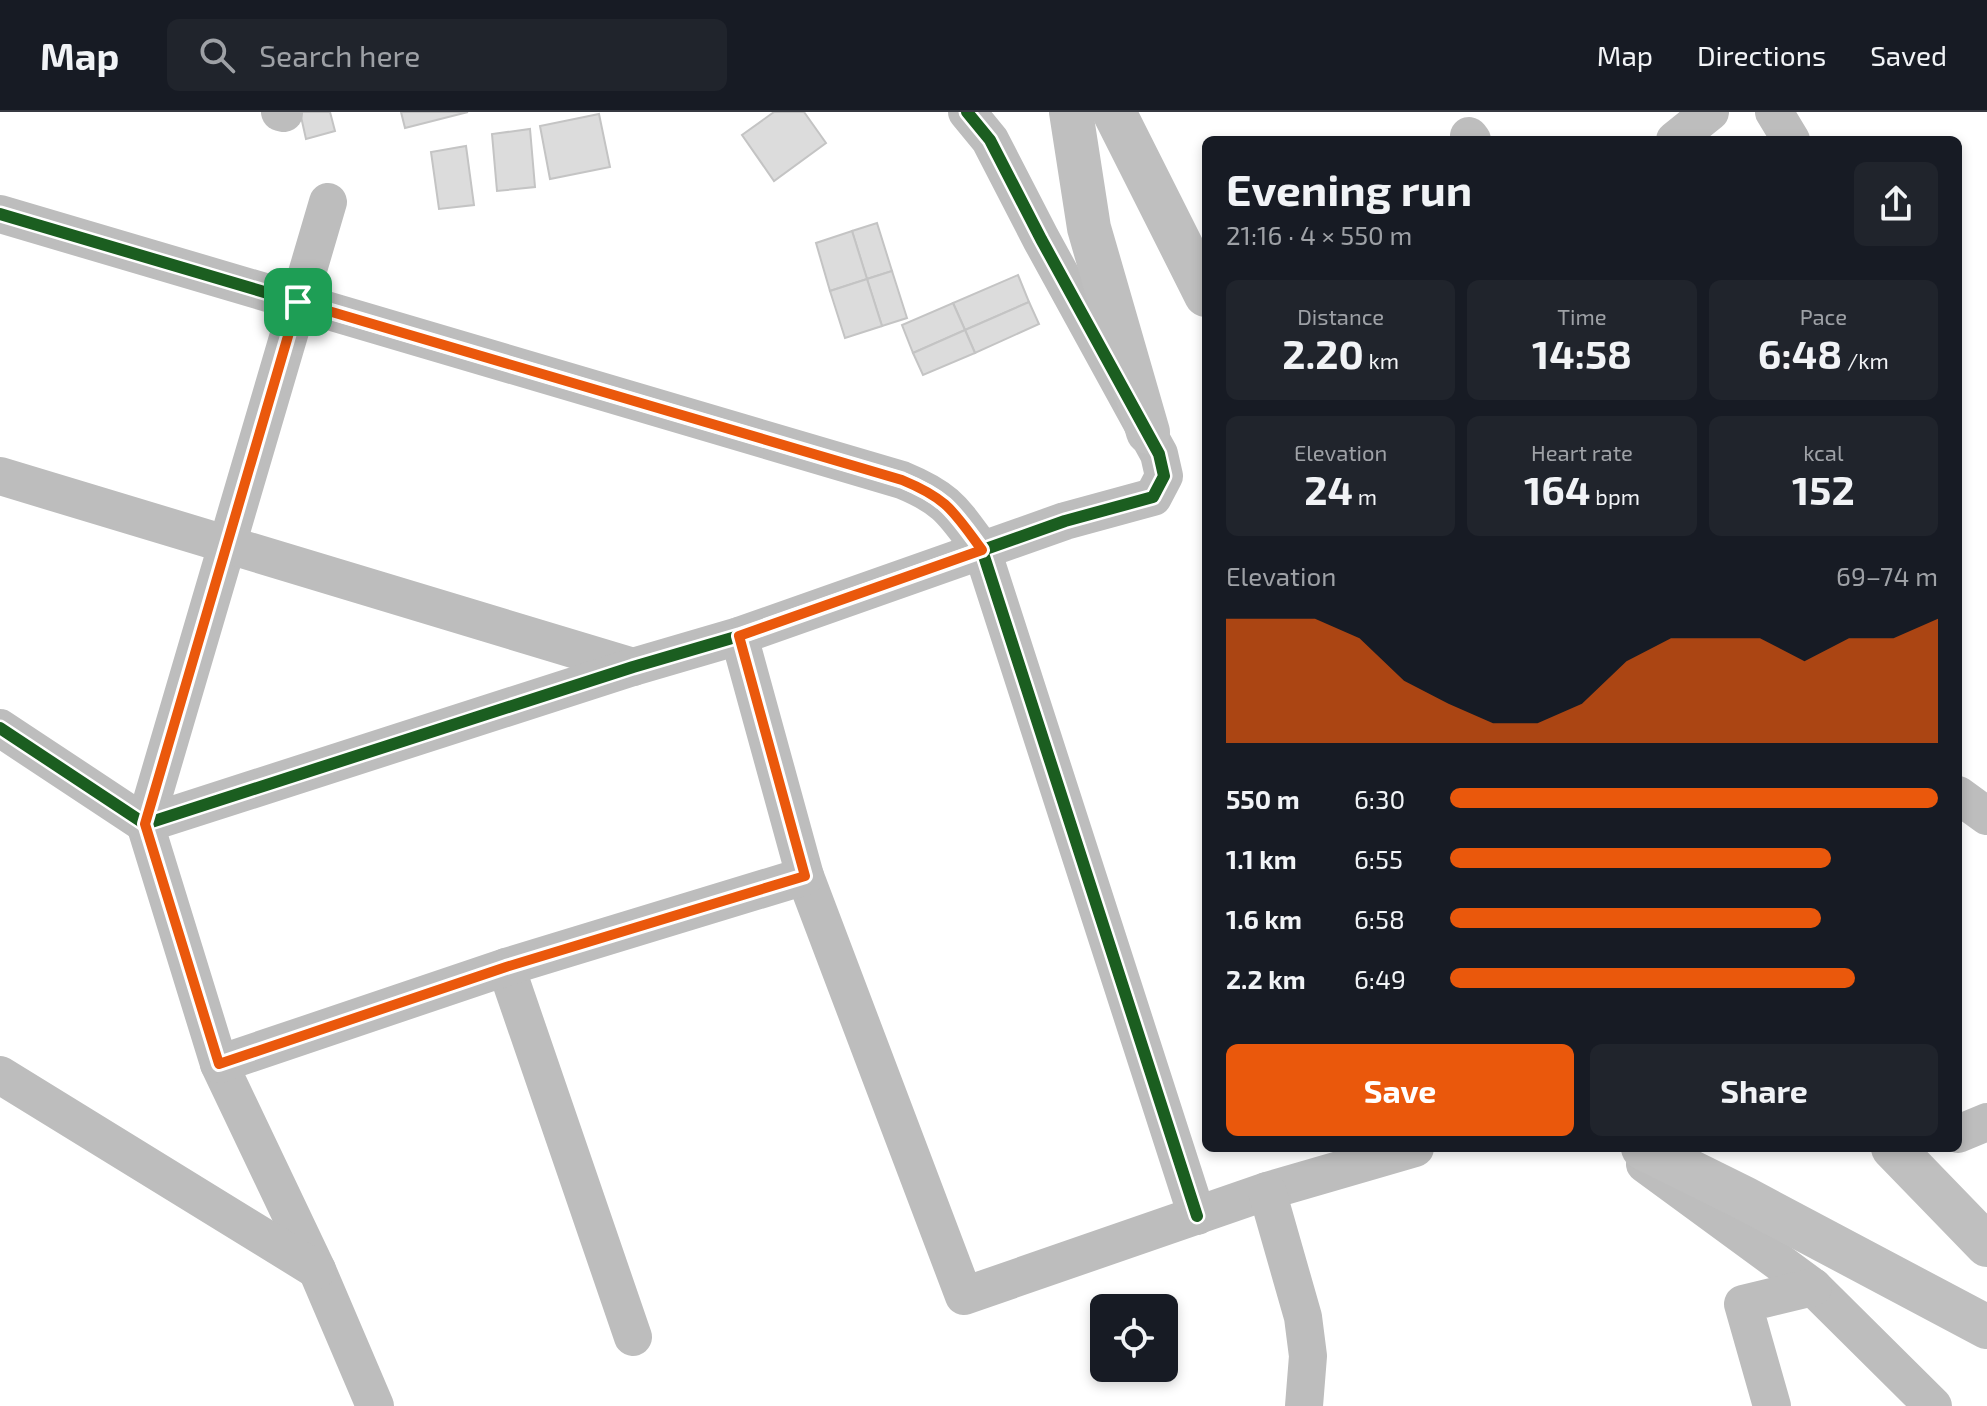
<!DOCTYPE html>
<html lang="en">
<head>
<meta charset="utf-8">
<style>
	:root { --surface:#171b24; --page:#20242c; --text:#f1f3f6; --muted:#9ea1a6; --line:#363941; --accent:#ea580c }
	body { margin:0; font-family:"Exo 2",sans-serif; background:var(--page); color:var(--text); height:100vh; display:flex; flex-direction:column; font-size:30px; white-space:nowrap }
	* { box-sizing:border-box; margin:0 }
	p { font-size:26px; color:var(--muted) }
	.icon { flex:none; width:44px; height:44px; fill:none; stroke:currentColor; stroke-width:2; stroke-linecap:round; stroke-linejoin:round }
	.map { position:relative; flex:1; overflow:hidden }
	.panel { position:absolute; left:1202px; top:24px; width:760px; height:1016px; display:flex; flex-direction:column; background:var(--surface); border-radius:12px; box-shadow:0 4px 12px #0003 }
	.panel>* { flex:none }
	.fabs { position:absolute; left:1090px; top:1182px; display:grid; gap:16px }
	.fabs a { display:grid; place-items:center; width:88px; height:88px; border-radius:12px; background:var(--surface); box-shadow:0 4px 12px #0003; font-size:40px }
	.pin { position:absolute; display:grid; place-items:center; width:68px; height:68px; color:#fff; margin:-34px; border-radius:16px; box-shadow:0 4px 12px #0006 }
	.round { display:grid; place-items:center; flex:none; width:84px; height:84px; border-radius:12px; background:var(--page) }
	.overview { display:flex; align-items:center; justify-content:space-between; height:136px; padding:0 24px }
	h1 { font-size:44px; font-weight:700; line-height:60px }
	.stats { display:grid; grid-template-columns:repeat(3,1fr); gap:12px; height:136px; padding:8px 24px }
	.stats div { display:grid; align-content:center; border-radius:12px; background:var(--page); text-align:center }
	.stats b { font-size:40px; font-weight:700 }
	.stats small { font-size:22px; font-weight:400 }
	.stats p { font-size:22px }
	.chart { height:224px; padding:16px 24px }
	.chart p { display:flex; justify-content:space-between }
	.chart svg { width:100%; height:144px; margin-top:8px; fill:var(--accent); opacity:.7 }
	.action { display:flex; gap:16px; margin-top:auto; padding:16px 24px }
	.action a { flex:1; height:92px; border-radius:12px; background:var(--accent); color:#fff; font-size:32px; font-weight:700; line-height:92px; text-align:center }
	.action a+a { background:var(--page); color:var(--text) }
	ul { padding:0 24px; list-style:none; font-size:26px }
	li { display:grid; grid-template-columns:128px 96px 1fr; align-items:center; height:60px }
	li i { height:20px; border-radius:10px; background:var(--accent) }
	header { display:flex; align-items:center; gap:48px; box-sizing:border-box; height:112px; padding:0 40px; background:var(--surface); border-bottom:2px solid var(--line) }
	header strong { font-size:38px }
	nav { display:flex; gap:44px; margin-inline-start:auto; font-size:28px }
	.search { width:560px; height:72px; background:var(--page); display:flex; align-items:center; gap:20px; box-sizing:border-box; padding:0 28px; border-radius:12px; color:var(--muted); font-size:30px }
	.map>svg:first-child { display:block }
	.building { fill:#dcdcdc; stroke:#c4c4c4; stroke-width:2 }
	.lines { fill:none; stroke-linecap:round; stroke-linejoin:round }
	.minor { stroke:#bdbdbd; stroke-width:38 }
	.secondary { stroke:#bfbfbf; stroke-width:44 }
	.cycleway-casing { stroke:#fff; stroke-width:17 }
	.cycleway { stroke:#1b5e20; stroke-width:12 }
	.route-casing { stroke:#fff; stroke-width:16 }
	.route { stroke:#ea580c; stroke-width:10 }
</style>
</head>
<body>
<header>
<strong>Map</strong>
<div class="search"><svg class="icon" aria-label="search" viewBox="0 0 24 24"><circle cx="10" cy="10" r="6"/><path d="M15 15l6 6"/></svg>Search here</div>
<nav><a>Map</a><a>Directions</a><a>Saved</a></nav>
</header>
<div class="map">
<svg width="1987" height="1294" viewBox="0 0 1987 1294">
	<rect width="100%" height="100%" fill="#fff"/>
	<g class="building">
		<path d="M300 0H330L335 19 306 27Z"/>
		<path d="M401 0H468L405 16Z"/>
		<path d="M774 0H804L826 31 774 69 742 23Z"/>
		<path d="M599 2 610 55 550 67 540 14Z"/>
		<path d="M530 17 535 75 497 79 492 22Z"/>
		<path d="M466 34 474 93 439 97 431 40Z"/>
		<path d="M877 111 892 159 867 167 852 119Z"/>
		<path d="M852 119 867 167 830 179 816 131Z"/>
		<path d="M892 159 907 206 882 214 867 167Z"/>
		<path d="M1018 163 1029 190 965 218 953 191Z"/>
		<path d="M867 167 882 214 845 226 830 179Z"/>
		<path d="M1029 190 1039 212 975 241 965 218Z"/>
		<path d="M953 191 965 218 913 241 902 213Z"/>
		<path d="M965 218 975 241 923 263 913 241Z"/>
	</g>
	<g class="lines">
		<g class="minor">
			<path d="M280 0 284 1"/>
			<path d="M1774 0 1791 28"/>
			<path d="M1469 24 1472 28"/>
			<path d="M1675 28 1710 0"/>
			<path d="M328 90 145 712 219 952 317 1158 375 1294"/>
			<path d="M0 102 902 368C948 387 953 399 982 438L1197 1104"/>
			<path d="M0 364 633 555"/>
			<path d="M739 524 805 764 964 1184 1267 1079 1415 1036"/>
			<path d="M0 616 145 712 633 555 739 524 1065 409 1153 385 1164 364 1159 342 1041 127 990 28 967 0"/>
			<path d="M1958 683 1987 704"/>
			<path d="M506 855 633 1225"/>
			<path d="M219 952 506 855 805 764"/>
			<path d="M0 963 317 1158"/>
			<path d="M1958 1022 1987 1010"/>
			<path d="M1645 1052 1813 1175 1933 1294"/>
			<path d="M1267 1079 1303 1205 1308 1244 1304 1294"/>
			<path d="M1772 1294 1743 1192 1813 1175"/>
		</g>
		<g class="secondary">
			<path d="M1071 0 1089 116 1148 320"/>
			<path d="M1114 0 1206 183"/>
			<path d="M1643 1036 1744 1086 1987 1215"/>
			<path d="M1893 1036 1987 1133"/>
		</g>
		<g class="cycleway-casing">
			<g id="cycleway">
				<path d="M0 102 902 368C948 387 953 399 982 438L1197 1104"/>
				<path d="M0 616 145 712 633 555 739 524 1065 409 1153 385 1164 364 1159 342 1041 127 990 28 967 0"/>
			</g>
		</g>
		<use href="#cycleway" class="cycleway"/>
	</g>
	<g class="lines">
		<g class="route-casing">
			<path id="route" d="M298 190 902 368C948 387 953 399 982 438L739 524 805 764 506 855 219 952 145 712Z"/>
		</g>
		<use href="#route" class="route"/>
	</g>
</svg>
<div class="fabs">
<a><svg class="icon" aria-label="locate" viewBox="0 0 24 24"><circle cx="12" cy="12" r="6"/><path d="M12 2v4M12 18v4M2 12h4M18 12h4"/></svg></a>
</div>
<div class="pin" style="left:298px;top:190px;background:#1e9e55"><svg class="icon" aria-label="arrive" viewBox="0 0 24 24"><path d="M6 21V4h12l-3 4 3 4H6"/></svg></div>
<section class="panel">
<div class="overview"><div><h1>Evening run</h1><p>21:16 · 4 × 550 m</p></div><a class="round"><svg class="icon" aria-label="share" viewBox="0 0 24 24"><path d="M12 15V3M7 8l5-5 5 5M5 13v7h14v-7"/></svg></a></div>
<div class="stats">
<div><p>Distance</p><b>2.20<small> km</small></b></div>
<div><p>Time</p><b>14:58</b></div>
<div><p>Pace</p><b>6:48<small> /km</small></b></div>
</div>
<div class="stats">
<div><p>Elevation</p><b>24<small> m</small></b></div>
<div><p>Heart rate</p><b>164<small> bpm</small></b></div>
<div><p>kcal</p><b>152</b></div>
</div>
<div class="chart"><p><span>Elevation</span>69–74 m</p>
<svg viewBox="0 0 160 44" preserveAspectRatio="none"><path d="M0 44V6L10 6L20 6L30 12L40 25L50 32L60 38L70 38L80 32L90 19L100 12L110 12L120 12L130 19L140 12L150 12L160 6V44z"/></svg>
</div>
<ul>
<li><b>550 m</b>6:30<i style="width:100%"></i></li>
<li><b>1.1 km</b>6:55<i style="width:78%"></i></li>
<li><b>1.6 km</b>6:58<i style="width:76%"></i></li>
<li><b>2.2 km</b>6:49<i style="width:83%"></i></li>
</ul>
<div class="action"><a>Save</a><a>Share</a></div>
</section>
</div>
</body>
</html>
